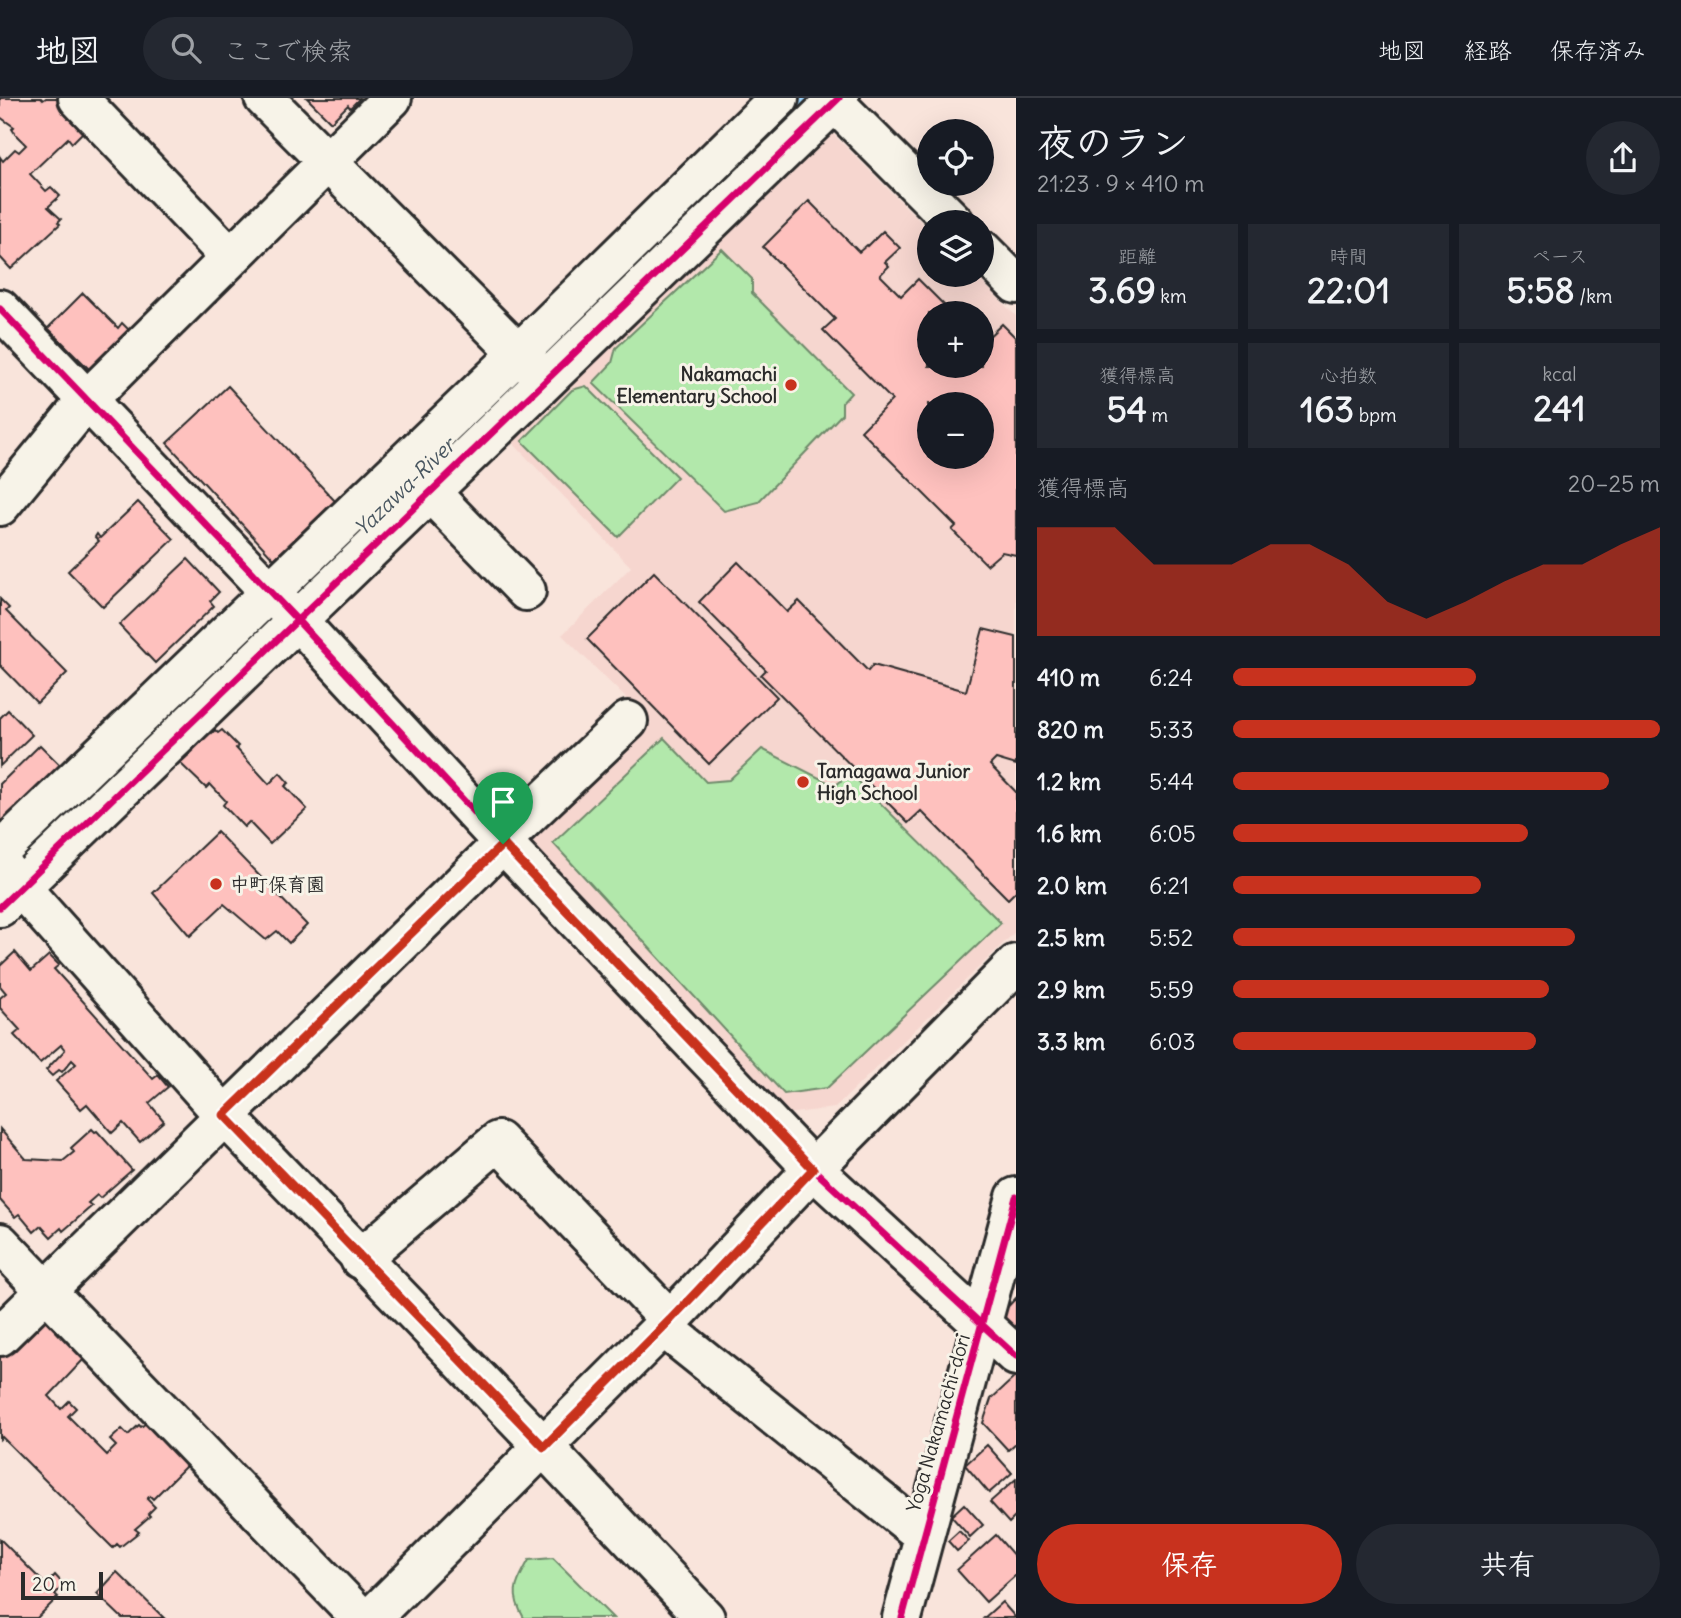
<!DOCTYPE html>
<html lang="ja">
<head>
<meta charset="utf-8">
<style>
	:root { --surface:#171b24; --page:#242831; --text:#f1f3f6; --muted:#9ea1a6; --line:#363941; --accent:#c8321e }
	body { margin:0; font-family:Delius,"Klee One",sans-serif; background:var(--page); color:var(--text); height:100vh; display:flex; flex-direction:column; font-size:26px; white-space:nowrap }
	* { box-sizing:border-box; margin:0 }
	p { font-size:23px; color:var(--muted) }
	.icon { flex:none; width:38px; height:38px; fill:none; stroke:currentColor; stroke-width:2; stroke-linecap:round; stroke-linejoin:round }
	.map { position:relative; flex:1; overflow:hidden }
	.sheet { display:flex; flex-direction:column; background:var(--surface); width:665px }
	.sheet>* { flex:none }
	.fabs { position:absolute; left:917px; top:21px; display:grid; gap:14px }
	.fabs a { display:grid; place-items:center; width:77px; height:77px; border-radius:50%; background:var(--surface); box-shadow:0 7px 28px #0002; font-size:35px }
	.scale { position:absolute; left:21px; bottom:18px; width:82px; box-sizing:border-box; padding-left:7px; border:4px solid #2b2b2b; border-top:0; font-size:19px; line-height:24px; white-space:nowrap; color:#2b2b2b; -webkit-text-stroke:5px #f7f3e8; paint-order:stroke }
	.pin { position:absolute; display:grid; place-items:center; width:60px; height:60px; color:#fff; margin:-72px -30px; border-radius:50% 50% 50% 0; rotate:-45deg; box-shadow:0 0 7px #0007 }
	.pin .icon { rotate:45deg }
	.round { display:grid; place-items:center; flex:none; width:74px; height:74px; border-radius:37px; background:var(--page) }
	.overview { display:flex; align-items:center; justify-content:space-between; height:119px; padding:0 21px }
	h1 { font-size:38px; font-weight:700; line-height:52px }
	.stats { display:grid; grid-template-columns:repeat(3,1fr); gap:10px; height:119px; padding:7px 21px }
	.stats div { display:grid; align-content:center; border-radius:0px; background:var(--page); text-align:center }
	.stats b { font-size:35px; font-weight:700 }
	.stats small { font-size:19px; font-weight:400 }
	.stats p { font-size:19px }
	.chart { height:196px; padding:14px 21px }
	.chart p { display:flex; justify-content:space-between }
	.chart svg { width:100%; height:126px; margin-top:7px; fill:var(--accent); opacity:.7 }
	.primary-button { display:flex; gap:14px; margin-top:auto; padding:14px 21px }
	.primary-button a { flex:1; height:80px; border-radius:42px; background:var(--accent); color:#fff; font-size:28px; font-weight:700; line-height:80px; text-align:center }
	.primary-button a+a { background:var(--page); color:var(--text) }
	ul { padding:0 21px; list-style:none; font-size:23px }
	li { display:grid; grid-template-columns:112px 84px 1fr; align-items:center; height:52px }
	li i { height:18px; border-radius:9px; background:var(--accent) }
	header { display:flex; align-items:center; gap:42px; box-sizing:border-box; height:98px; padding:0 35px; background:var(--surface); border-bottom:2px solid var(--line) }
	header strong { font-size:33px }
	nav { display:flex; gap:38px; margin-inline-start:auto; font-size:24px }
	.search { width:490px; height:63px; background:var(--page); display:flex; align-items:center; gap:18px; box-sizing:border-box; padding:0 24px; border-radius:38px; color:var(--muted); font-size:26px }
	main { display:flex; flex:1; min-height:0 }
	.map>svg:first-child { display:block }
	.built { fill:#f6d6cf; fill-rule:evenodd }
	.green { fill:#b2e8ab; stroke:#6e8a6b; stroke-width:2 }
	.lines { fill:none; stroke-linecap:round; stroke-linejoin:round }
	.river { stroke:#9dd3fc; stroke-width:49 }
	.building { fill:#fec1be; stroke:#2b2b2b; stroke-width:2; fill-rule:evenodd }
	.minor-casing { stroke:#2b2b2b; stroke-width:44 }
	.minor { stroke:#f7f3e8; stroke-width:38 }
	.cycleway-casing { stroke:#f7f3e8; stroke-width:11 }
	.cycleway { stroke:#d6006c; stroke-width:7 }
	.route-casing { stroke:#fff; stroke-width:14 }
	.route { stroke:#c8321e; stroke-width:9 }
	.poi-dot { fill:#c8321e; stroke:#f7f3e8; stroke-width:2.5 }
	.labels { text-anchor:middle; stroke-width:6; stroke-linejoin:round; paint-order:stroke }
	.poi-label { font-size:19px; font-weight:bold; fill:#2b2b2b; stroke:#f7f3e8; text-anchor:start }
	.street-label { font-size:19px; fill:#2b2b2b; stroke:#f7f3e8 }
	.water-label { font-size:21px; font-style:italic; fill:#48555f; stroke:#f7f3e8 }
</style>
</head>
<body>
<header>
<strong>地図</strong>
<div class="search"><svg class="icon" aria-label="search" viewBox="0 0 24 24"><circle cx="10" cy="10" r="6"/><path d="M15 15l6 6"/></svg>ここで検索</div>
<nav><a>地図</a><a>経路</a><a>保存済み</a></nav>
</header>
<main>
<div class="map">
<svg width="1016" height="1520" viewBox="0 0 1016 1520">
	<rect width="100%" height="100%" fill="#f9e4db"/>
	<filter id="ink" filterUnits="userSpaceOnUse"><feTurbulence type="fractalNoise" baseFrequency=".0143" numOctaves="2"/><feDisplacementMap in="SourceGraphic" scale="14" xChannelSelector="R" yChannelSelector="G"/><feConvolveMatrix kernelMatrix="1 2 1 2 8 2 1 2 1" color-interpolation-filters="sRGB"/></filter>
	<g filter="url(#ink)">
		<path class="built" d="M833 36 929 132V177H975L1016 218V833L835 1010 785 1016 531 743 651 625 562 537 631 469 509 341ZM929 215H982V268H929ZM929 306H982V359H929Z"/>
		<g class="green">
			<path d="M722 151 752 181V195L851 295 842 305V316L758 404 724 413 593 285 612 265 616 250Z"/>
			<path d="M586 288 677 379 618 439 522 343 572 292Z"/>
			<path d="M664 640 706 684 729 682 762 651 835 688 850 675 1001 825 827 990 784 996 553 745Z"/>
			<path d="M553 1460 613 1520H524C509 1494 516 1486 529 1462Z"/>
		</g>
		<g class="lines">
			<path class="river" d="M577 224 811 0"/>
		</g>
		<g class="building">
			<path d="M0 0H41L43 2 46 0H62L89 28 72 45 68 40 30 76 46 93 51 89 60 98 48 109 61 121 58 124 60 126 11 171 0 159V59L3 63 15 51 19 54 26 47 16 37 12 31 14 29 0 19Z"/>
			<path d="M307 0H360L350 10 348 7 331 24Z"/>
			<path d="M809 103 859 154 867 147 868 148 883 133 900 150 885 164 889 168 880 177 901 198 918 181 952 215H929V268H982V245L1002 226 1016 240V457L1002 454 987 467 952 432 956 428 861 333 892 302 823 232 835 221 763 149ZM929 306H982V359H929Z"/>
			<path d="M83 195 118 230 122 225 132 235 92 274 48 230Z"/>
			<path d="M228 288 335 403 274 461 167 345Z"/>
			<path d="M138 404 174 441 103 509 68 473 99 443 95 439 97 436 100 440Z"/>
			<path d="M188 461 219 494 210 503 214 508 155 565 119 527Z"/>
			<path d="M738 464 787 514 799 503 868 573 873 567 966 593 983 531 1016 539V667L996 661 990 667 1016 694V793L1008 801 921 713 908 725 761 577 766 572 699 504Z"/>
			<path d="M654 474 777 599 709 666 587 541Z"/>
			<path d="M0 501 9 510 6 513 67 575 37 605 0 567Z"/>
			<path d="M8 612 32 637 0 668V620Z"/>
			<path d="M208 631 212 635 215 632 218 635 222 632 238 648 236 650 269 686 280 675 289 685 285 688 307 711 270 746 249 724 244 729 223 707 226 703 210 686 206 690 180 665 193 653 189 649Z"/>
			<path d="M40 647 65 672 0 729V686Z"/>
			<path d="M217 734 307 827 289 845 277 833 266 842 224 806 190 838 153 795Z"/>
			<path d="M15 854 31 873 49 857 59 867 54 871 153 981 158 977 168 989 149 1005 164 1023 140 1044 123 1025 112 1035 87 1006 81 1011 56 983 76 966 72 962 62 974 59 972 52 978 46 972 65 952 61 947 40 965 14 937 20 932 0 910V900L6 895 0 888V868Z"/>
			<path d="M0 1031 26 1061 63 1063 74 1054 71 1050 92 1031 95 1034 97 1033 132 1072 100 1100 97 1097 88 1105 92 1108 63 1133 61 1130 51 1139 41 1128 34 1134 19 1116 15 1119 0 1102Z"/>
			<path d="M1016 1200V1233L1000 1217Z"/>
			<path d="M41 1218 84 1261 49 1298 61 1311 69 1303 76 1310 68 1318 107 1357 116 1348 110 1342 122 1331 128 1337 139 1327 141 1329 146 1325 188 1366 153 1401 150 1398 147 1401 155 1409 148 1416 150 1418 135 1431 139 1434 120 1449 117 1446 113 1450 2 1339 0 1341V1259Z"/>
			<path d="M1016 1278V1345L1008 1352 983 1325 991 1301Z"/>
			<path d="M987 1347 1012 1375 989 1395 965 1367Z"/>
			<path d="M1016 1381V1418L1009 1425 990 1404Z"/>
			<path d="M964 1406 983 1427 970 1439 951 1418Z"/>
			<path d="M959 1433 969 1443 957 1453 948 1443Z"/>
			<path d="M996 1437 1016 1460V1477L986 1504 957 1472Z"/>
			<path d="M0 1441 46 1487 55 1477 64 1487 55 1496 58 1499 37 1520H0Z"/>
			<path d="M117 1474 164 1520H122L97 1496Z"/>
			<path d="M1002 1504 1016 1520H984Z"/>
		</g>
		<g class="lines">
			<g class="minor-casing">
				<g id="minor">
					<path d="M78 0 230 159"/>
					<path d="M264 0 537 274"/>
					<path d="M830 0 954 124"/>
					<path d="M982 152 1016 186"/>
					<path d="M0 211 298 523 503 745 813 1071 1016 1258"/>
					<path d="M429 393 526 493"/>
					<path d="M0 408 87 302 392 0"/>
					<path d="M0 753 518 256 779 0"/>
					<path d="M4 771 224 1017 544 1349 705 1520"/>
					<path d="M0 809 839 0"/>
					<path d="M0 1145 361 1520"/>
					<path d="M360 1161 498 1043 670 1222"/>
					<path d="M663 1229 923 1437"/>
					<path d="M0 1238 503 745 514 731 628 623"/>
					<path d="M371 1520 670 1222 813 1071 1016 866"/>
					<path d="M902 1520 1016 1099"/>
				</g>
			</g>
			<use href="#minor" class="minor"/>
			<g class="cycleway-casing">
				<g id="cycleway">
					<path d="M0 211 298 523 503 745 813 1071 1016 1258"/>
					<path d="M0 809 839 0"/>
					<path d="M902 1520 1016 1099"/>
				</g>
			</g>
			<use href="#cycleway" class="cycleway"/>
		</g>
	</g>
	<g class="lines" filter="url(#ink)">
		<g class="route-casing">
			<path id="route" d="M503 746 813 1071 670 1222 544 1349 224 1017Z"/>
		</g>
		<use href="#route" class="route"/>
	</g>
	<g class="poi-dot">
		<circle cx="791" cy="287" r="7"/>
		<circle cx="803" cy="684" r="7"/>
		<circle cx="216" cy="786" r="7"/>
	</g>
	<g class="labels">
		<g class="poi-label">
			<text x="777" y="283" text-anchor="end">Nakamachi<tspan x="777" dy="22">Elementary School</tspan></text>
			<text x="817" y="680">Tamagawa Junior<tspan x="817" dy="22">High School</tspan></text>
			<text x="230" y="793">中町保育園</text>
		</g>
		<g class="street-label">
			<text transform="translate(938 1325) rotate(-74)" y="7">Yoga Nakamachi-dori</text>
		</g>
		<g class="water-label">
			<text transform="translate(405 389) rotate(-44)" y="7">Yazawa-River</text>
		</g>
	</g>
</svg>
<div class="fabs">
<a><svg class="icon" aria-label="locate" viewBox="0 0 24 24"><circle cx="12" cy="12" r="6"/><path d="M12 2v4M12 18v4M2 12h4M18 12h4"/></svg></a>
<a><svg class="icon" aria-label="layers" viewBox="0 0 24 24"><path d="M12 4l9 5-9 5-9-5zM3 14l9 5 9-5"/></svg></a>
<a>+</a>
<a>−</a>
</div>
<div class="scale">20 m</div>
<div class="pin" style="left:503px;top:746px;background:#1e9e55"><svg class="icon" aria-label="arrive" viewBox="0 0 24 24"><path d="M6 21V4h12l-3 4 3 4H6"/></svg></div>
</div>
<section class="sheet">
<div class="overview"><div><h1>夜のラン</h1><p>21:23 · 9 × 410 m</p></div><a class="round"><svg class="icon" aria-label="share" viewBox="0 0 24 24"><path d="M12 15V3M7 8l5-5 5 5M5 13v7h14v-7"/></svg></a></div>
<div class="stats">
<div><p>距離</p><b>3.69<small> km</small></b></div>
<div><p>時間</p><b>22:01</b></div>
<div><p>ペース</p><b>5:58<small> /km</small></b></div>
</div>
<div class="stats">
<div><p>獲得標高</p><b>54<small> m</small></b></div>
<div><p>心拍数</p><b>163<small> bpm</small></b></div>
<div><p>kcal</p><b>241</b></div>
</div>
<div class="chart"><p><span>獲得標高</span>20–25 m</p>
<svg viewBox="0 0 160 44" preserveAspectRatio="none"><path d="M0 44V6L10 6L20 6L30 19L40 19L50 19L60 12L70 12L80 19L90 32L100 38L110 32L120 25L130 19L140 19L150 12L160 6V44z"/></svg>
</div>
<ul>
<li><b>410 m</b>6:24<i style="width:57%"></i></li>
<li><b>820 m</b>5:33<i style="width:100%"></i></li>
<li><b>1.2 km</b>5:44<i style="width:88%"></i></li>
<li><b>1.6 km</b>6:05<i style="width:69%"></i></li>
<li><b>2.0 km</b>6:21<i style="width:58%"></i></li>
<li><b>2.5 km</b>5:52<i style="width:80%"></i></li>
<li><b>2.9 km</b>5:59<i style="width:74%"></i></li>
<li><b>3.3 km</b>6:03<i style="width:71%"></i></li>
</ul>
<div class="primary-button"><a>保存</a><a>共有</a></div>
</section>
</main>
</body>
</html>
